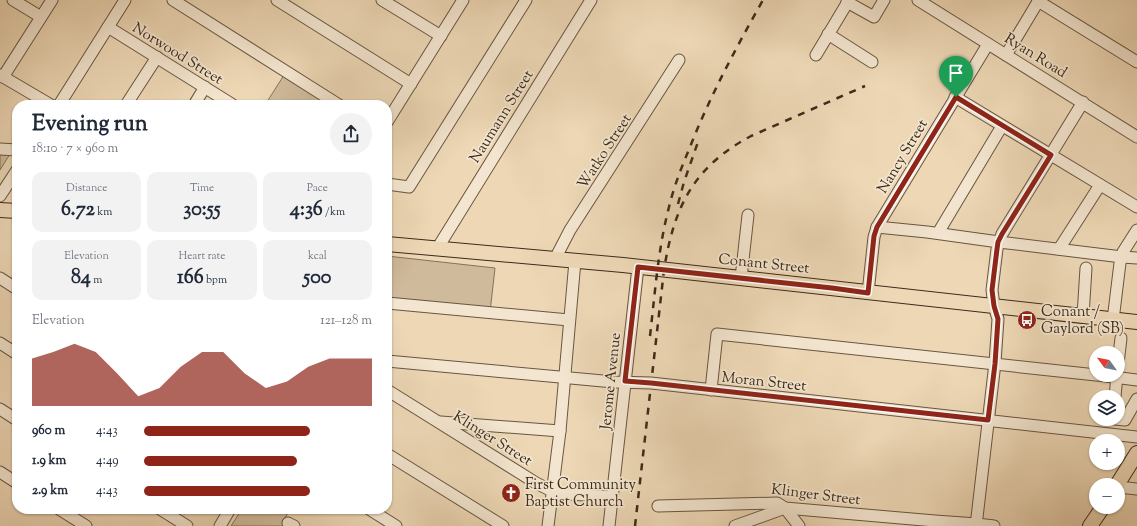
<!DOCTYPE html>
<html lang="en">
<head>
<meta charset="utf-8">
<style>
	:root { --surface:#fff; --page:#f2f2f3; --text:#1f2937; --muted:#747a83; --accent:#8f2418 }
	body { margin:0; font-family:"Sorts Mill Goudy",serif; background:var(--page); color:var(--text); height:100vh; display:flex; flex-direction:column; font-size:15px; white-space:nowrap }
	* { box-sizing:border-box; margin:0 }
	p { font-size:13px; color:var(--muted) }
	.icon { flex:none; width:22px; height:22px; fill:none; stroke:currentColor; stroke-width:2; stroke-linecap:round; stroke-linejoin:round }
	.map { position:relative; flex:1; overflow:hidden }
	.side { position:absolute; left:12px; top:100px; width:380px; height:414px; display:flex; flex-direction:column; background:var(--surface); border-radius:16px; box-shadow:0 1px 3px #0004 }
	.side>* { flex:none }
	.needle { width:26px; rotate:303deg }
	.buttons { position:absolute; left:1089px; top:346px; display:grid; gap:8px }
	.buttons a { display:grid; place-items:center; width:36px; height:36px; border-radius:50%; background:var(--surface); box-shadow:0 1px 3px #0004; font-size:20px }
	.pin { position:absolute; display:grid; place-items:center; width:34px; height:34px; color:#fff; margin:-41px -17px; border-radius:50% 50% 50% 0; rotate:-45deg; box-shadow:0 0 4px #0007 }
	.pin .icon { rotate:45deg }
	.round { display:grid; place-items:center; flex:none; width:42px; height:42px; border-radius:21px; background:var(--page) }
	.summary { display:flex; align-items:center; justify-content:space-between; height:68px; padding:0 20px }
	h1 { font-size:22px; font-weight:700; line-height:30px }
	.metrics { display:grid; grid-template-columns:repeat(3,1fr); gap:6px; height:68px; padding:4px 20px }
	.metrics div { display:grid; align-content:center; border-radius:10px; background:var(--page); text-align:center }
	.metrics b { font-size:20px; font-weight:700 }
	.metrics small { font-size:11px; font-weight:400 }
	.metrics p { font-size:11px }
	.chart { height:112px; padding:8px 20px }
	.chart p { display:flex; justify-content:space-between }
	.chart svg { width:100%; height:72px; margin-top:4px; fill:var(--accent); opacity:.7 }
	ul { padding:0 20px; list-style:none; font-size:13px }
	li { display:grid; grid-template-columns:64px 48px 1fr; align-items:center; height:30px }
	li i { height:10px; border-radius:5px; background:var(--accent) }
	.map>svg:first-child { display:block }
	.green { fill:#cfba9b; stroke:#86725a }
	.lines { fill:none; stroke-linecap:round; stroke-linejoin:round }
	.minor-casing { stroke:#685641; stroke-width:13 }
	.major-casing { stroke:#3c2b1a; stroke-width:16 }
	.minor { stroke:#f3e5cf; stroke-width:11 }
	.major { stroke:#edd7b5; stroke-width:14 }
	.rail { stroke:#3c2b1a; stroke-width:2.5; stroke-dasharray:7 7; stroke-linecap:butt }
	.route-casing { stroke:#fff; stroke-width:8 }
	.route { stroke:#8f2418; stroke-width:5 }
	.labels { text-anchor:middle; stroke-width:3.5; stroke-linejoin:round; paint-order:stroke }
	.street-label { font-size:15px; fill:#3c2b1a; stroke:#f3e5cf }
	.poi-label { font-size:15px; fill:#3c2b1a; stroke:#f3e5cf; text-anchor:start }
</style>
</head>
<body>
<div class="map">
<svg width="1137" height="526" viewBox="0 0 1137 526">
	<rect width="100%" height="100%" fill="#edd7b5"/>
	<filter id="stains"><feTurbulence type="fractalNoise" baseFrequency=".005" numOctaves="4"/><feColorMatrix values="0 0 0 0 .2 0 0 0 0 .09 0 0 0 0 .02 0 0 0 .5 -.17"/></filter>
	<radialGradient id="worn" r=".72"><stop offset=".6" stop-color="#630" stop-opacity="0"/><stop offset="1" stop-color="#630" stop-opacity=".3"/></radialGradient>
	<g class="green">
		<path d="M284 75 333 105H265Z"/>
		<path d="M0 154H10L0 170Z"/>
		<path d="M387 256 495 268 490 312 387 301Z"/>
		<path d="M242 509H291L282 522 288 526H231Z"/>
	</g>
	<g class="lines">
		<g class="minor-casing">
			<g id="minor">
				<path d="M13 0 41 17"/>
				<path d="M173 0 339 105"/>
				<path d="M277 0 411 84"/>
				<path d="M382 0 441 36"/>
				<path d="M918 0 1137 137"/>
				<path d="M1038 1 1137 62"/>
				<path d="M847 2 874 17 884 0"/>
				<path d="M108 27 233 105"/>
				<path d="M828 34 872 62"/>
				<path d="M816 55 849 0"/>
				<path d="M1006 55 1039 0"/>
				<path d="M0 75 51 105"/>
				<path d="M3 77 52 0"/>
				<path d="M955 97 1137 207"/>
				<path d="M59 105 125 0"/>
				<path d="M126 105 157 57"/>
				<path d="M194 105 205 87"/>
				<path d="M387 122 463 0"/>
				<path d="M0 149 17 150"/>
				<path d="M387 184 409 187 526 0"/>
				<path d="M0 196 17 170"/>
				<path d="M877 227 927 232 999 242 1122 257 1137 258"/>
				<path d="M938 233 1002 126"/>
				<path d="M437 249 591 0"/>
				<path d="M1059 249 1100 185"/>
				<path d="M555 259 570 230 679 60"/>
				<path d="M0 278 17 289"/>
				<path d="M741 278 748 215"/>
				<path d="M868 293 874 237 877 227 988 44"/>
				<path d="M387 303 569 320"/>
				<path d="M1083 316 1086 268"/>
				<path d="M1113 320 1120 263 1123 252 1137 230"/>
				<path d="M0 343 17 354"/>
				<path d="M387 361 614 382 651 383 1137 437"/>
				<path d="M1118 364 1121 338"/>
				<path d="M1098 375 1137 380"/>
				<path d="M387 390 536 483 556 493 612 497"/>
				<path d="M711 390 717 334 1096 375"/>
				<path d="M1115 397 1117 375"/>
				<path d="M0 409 17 420"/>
				<path d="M1115 419 1125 420 1137 399"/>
				<path d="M441 422 560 431"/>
				<path d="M387 454 503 526"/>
				<path d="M0 472 17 483"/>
				<path d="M1118 487 1137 489"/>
				<path d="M658 506 777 503 785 508 935 521 977 524 994 526"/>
				<path d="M59 509 86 526"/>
				<path d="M160 509 187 526"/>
				<path d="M369 509 396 526"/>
				<path d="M288 523 294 526"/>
				<path d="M220 526 230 509"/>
				<path d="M548 526 560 431 575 261"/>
				<path d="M609 526 638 267"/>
				<path d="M735 526 785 508 799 526"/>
				<path d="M976 526 995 363 998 319 994 306 992 290 997 249 999 242 1002 234 1083 102"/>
			</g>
		</g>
		<g class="major-casing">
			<g id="major">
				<path d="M0 210 17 211"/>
				<path d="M387 244 623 265 1137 322"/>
				<path d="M1117 485 1137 453"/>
				<path d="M1090 526 1103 507"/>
			</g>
		</g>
		<use href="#minor" class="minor"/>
		<use href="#major" class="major"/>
		<g class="rail">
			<path d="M678 204 684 182 699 139"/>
			<path d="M650 336C655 293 658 249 669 207 674 186 682 166 690 147 710 96 736 48 763 0"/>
			<path d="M635 526 664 270C674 207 693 167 751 136L865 86"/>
		</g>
	</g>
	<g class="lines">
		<g class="route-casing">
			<path id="route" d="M956 97 1051 155 1002 234 998 242 997 249 992 290 994 306 998 319 995 364 988 420 651 383 625 381 638 267 832 288 868 293 874 236 877 227Z"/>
		</g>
		<use href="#route" class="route"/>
	</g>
	<defs>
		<g id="bus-disc" transform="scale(1)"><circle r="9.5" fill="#8f2418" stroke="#f3e5cf"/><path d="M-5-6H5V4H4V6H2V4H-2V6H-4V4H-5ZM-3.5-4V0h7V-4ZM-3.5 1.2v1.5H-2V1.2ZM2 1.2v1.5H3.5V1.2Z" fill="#fff"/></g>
		<g id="church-disc" transform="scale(1)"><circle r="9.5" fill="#8f2418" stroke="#f3e5cf"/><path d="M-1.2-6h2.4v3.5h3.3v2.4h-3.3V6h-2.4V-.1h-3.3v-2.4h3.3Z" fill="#fff"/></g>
	</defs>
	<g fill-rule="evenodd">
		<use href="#bus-disc" x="1027" y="320"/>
		<use href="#church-disc" x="511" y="493"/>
	</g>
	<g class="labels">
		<g class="street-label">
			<text transform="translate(178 53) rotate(32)" y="5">Norwood Street</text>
			<text transform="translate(1036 55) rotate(32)" y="5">Ryan Road</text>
			<text transform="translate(501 116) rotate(-58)" y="5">Naumann Street</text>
			<text transform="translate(604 151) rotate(-57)" y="5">Watko Street</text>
			<text transform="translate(902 156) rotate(-59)" y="5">Nancy Street</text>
			<text transform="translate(764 263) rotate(6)" y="5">Conant Street</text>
			<text transform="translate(610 381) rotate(-84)" y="5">Jerome Avenue</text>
			<text transform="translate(764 381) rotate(6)" y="5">Moran Street</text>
			<text transform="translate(493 438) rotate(32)" y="5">Klinger Street</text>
			<text transform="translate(816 494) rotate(7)" y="5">Klinger Street</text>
		</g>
		<g class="poi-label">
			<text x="1041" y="316">Conant /<tspan x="1041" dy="17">Gaylord (SB)</tspan></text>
			<text x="525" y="489">First Community<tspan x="525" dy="17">Baptist Church</tspan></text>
		</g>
	</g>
	<rect width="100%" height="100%" filter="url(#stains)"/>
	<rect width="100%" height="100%" fill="url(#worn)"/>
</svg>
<div class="buttons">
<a><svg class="needle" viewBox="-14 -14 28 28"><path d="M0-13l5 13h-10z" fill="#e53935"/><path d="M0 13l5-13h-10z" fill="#747a83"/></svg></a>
<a><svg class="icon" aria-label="layers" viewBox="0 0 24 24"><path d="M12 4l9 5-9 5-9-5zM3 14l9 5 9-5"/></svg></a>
<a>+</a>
<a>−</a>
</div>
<div class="pin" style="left:956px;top:97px;background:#1e9e55"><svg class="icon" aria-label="arrive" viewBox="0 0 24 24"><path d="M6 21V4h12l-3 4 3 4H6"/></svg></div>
<section class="side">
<div class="summary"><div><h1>Evening run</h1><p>18:10 · 7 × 960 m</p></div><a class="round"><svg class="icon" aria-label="share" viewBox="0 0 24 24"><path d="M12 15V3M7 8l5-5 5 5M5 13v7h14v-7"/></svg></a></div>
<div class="metrics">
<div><p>Distance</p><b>6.72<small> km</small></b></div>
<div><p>Time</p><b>30:55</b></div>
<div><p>Pace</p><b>4:36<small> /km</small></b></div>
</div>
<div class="metrics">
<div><p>Elevation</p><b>84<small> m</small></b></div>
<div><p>Heart rate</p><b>166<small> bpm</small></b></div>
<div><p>kcal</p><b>500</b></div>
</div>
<div class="chart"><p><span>Elevation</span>121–128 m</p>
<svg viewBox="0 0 160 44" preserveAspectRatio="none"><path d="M0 44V15L10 11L20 6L30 11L40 24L50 38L60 33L70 20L80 11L90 11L100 24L110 33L120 29L130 20L140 15L150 15L160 15V44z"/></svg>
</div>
<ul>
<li><b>960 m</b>4:43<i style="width:73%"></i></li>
<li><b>1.9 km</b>4:49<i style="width:67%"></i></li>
<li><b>2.9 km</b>4:43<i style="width:73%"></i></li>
</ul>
</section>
</div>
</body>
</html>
